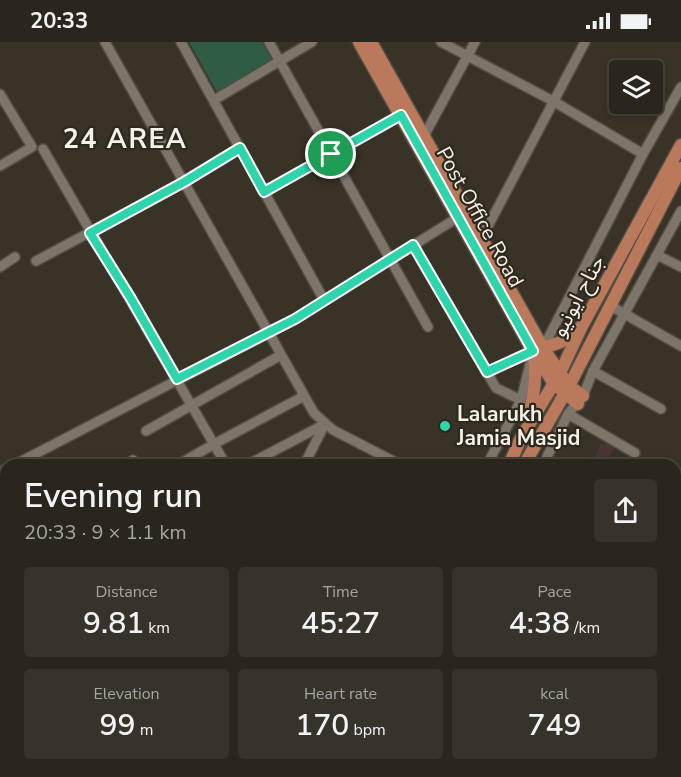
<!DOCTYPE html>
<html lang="en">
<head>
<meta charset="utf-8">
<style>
	:root { --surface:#2b261d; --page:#37322a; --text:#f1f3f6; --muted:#a6a5a4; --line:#47433b }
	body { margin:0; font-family:"Nunito Sans","Noto Sans Arabic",sans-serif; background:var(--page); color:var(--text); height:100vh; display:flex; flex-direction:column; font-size:22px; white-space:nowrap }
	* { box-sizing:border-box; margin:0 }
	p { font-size:20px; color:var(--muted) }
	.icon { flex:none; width:33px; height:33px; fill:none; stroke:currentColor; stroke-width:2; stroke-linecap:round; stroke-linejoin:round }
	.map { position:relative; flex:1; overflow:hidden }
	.details { position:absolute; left:0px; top:417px; width:681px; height:318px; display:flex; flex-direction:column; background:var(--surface); border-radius:18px 18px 0 0; box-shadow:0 3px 9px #0003,0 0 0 2px var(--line) }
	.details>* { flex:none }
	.buttons { position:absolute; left:609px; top:18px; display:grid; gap:12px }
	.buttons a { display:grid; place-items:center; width:54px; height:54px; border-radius:6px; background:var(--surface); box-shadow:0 3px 9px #0003,0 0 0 2px var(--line); font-size:30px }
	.pin { position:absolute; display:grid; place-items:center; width:51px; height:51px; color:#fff; margin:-26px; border:3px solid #fff; border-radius:50%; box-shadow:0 2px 6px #0007 }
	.round { display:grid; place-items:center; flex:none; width:63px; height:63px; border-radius:6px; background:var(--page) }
	.summary { display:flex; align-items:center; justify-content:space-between; height:102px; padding:0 24px }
	h1 { font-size:33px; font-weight:600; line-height:45px }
	.figures { display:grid; grid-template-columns:repeat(3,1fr); gap:9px; height:102px; padding:6px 24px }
	.figures div { display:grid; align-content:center; border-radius:6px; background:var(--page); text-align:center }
	.figures b { font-size:30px; font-weight:600 }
	.figures small { font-size:16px; font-weight:400 }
	.figures p { font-size:16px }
	.status { display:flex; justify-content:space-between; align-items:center; height:42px; padding:0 30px; background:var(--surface); direction:ltr }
	.status svg { height:16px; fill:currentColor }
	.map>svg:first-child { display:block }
	.education { fill:#493533 }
	.green { fill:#305b45 }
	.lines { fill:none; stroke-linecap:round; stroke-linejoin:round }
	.minor-casing { stroke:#534e44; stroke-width:12 }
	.major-casing { stroke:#534e44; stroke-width:15 }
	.minor { stroke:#7d7569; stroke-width:9 }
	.major { stroke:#bb795c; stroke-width:12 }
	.route-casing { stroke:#fff; stroke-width:12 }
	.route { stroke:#2ed4aa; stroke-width:8 }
	.poi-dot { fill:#2ed4aa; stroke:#2e281d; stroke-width:2 }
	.labels { text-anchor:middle; stroke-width:4.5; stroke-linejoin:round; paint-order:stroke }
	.street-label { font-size:21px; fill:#f5f1ea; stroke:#2e281d }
	.poi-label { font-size:21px; font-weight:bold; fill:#f5f1ea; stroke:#2e281d; text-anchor:start }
	.district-label { font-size:27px; font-weight:bold; letter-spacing:1.5px; fill:#f5f1ea; stroke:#2e281d }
</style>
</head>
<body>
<div class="status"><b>20:33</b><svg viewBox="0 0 49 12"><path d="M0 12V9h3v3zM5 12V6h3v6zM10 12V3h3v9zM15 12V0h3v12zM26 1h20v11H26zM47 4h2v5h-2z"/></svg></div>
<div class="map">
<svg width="681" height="735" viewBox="0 0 681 735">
	<rect width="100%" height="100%" fill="#393227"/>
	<path class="education" d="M606 400 615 405 606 421 608 423H590L587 420 590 414 594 417 601 401 605 403Z"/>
	<path class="green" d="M189 0H262L273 19 217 50Z"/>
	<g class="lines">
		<g class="minor-casing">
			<g id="minor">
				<path d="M105 0 314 371 333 388 401 423"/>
				<path d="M181 0 324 258"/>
				<path d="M269 0 428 285"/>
				<path d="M441 0 553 59 643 112"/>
				<path d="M0 52 32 105 0 124"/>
				<path d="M214 58 312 0"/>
				<path d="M424 94 475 0"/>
				<path d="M43 107 226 423"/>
				<path d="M264 150 401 73"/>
				<path d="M475 194 487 186 585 0"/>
				<path d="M413 203 496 346 521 358"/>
				<path d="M657 213 681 225"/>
				<path d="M36 219 184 140 240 106"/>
				<path d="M0 225 15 215"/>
				<path d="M609 263 681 304"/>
				<path d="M543 306 643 112 681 45"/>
				<path d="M593 329 661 367"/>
				<path d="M487 330 533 309"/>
				<path d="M568 372 635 411"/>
				<path d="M146 389 281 313"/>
				<path d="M14 423 295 277 457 176"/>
				<path d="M125 423 133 418"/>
				<path d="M178 423 214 402 304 354"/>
				<path d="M247 423 325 382"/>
				<path d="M304 423 325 382"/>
				<path d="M487 423 521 358 532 314"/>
				<path d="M543 423 568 372 583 354 593 329 681 169"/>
				<path d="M0 430 6 427"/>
				<path d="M0 473 6 476"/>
				<path d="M0 491 6 494"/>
				<path d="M0 521 6 525"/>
				<path d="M675 588 681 577"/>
				<path d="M0 676 6 665"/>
				<path d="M49 735 52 729"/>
				<path d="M138 735 141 729"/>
				<path d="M230 735 233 729"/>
				<path d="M322 735 325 729"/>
				<path d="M382 735 385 729"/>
				<path d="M596 735 599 729"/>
			</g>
		</g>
		<g class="major-casing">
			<g id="major">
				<path d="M359 0 533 309 554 342 578 362"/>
				<path d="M371 0 543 306 569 344 583 354"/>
				<path d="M543 306 561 300 581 285"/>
				<path d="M528 375C534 355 537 336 534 315"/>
				<path d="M509 423 521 396 560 331 582 284 681 103"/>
				<path d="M524 423 569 344 681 126"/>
				<path d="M345 735 348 729"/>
				<path d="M357 735 360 729"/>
			</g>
		</g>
		<use href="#minor" class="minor"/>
		<use href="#major" class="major"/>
	</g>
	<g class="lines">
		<g class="route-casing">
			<path id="route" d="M401 73 533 309 487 330 413 203 295 277 177 337 130 255 90 191 184 140 240 106 264 150Z"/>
		</g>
		<use href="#route" class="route"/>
	</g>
	<circle class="poi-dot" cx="445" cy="384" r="6"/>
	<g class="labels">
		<g class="street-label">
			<text transform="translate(480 175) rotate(61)" y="7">Post Office Road</text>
			<text transform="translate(578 254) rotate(-62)" y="7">جناح ایونیو</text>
		</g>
		<g class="poi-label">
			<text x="457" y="379">Lalarukh<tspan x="457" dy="24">Jamia Masjid</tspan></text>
		</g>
		<g class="district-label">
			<text x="125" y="106">24 AREA</text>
		</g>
	</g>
</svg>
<div class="buttons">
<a><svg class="icon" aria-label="layers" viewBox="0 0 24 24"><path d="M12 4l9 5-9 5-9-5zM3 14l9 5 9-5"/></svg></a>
</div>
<div class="pin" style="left:331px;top:112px;background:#1e9e55"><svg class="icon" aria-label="arrive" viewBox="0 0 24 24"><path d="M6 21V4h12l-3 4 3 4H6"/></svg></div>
<section class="details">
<div class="summary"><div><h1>Evening run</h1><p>20:33 · 9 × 1.1 km</p></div><a class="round"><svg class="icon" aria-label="share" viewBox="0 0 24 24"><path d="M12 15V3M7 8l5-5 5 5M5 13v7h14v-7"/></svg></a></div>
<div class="figures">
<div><p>Distance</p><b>9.81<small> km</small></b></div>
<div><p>Time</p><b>45:27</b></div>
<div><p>Pace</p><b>4:38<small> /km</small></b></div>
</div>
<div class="figures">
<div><p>Elevation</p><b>99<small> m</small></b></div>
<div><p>Heart rate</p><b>170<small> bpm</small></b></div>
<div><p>kcal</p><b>749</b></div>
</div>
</section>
</div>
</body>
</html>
